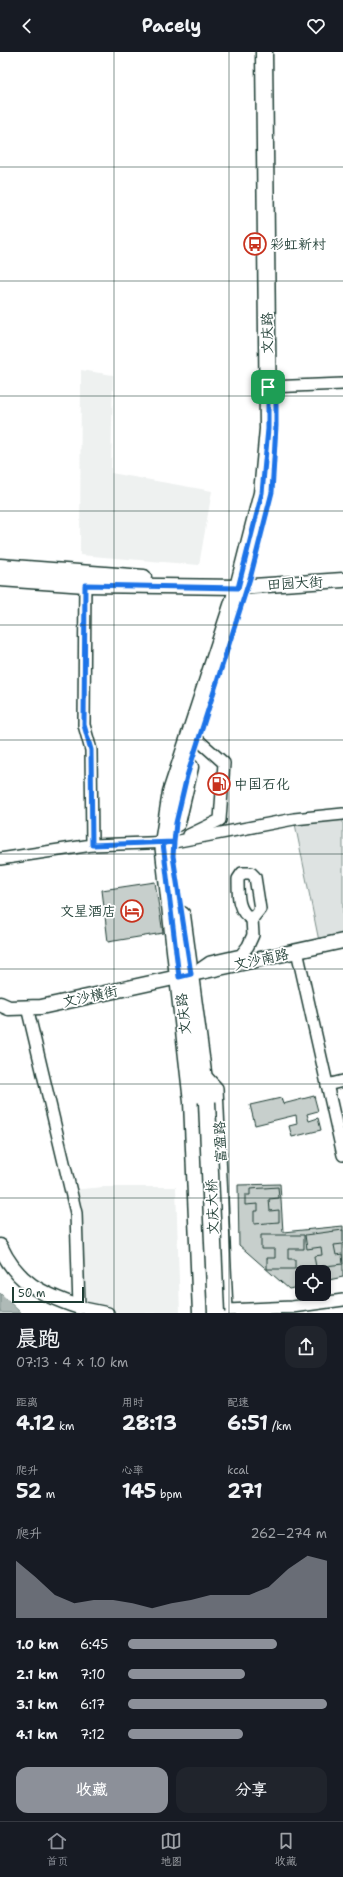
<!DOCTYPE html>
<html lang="zh">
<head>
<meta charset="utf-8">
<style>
	:root { --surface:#171b24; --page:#20242c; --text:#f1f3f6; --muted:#9ea1a6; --line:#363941; --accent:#8c9099 }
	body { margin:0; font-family:"Shantell Sans","LXGW WenKai TC",sans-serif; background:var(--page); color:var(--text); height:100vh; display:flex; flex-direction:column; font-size:15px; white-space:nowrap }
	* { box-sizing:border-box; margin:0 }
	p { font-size:13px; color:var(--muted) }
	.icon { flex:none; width:22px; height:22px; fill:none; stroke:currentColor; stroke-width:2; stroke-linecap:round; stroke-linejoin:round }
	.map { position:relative; height:1261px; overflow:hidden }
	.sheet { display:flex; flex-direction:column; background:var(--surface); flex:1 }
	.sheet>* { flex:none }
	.fabs { position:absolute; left:295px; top:1213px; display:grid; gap:8px }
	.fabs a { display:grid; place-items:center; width:36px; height:36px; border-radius:8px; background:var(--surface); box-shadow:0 2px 6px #0003; font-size:20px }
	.scale { position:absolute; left:12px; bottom:10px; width:72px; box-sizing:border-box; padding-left:4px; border:2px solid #1f3d34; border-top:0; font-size:11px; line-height:14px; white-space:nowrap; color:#1f3d34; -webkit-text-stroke:3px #fff; paint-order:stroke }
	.pin { position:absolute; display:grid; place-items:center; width:34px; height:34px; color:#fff; margin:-17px; border-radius:8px; box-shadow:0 2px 6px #0006 }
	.round { display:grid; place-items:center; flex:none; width:42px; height:42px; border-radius:12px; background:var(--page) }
	.overview { display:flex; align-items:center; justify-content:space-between; height:68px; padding:0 16px }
	h1 { font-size:22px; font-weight:700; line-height:30px }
	.stats { display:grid; grid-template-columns:repeat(3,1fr); gap:6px; height:68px; padding:4px 16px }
	.stats div { display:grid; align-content:center }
	.stats b { font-size:20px; font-weight:700 }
	.stats small { font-size:11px; font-weight:400 }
	.stats p { font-size:11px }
	.chart { height:112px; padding:8px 16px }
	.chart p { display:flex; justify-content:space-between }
	.chart svg { width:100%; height:72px; margin-top:4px; fill:var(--accent); opacity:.7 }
	.button { display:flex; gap:8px; margin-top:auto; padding:8px 16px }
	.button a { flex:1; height:46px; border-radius:12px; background:var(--accent); color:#fff; font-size:16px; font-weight:700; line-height:46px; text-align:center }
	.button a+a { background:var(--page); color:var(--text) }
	ul { padding:0 16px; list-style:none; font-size:13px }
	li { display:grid; grid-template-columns:64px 48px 1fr; align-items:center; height:30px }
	li i { height:10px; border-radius:5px; background:var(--accent) }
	header { display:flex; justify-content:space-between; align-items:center; height:52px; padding:0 16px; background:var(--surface); font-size:18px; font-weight:700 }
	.menu { display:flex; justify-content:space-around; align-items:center; height:56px; border-top:1px solid var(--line); background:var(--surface); font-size:11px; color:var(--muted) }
	.menu a { display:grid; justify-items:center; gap:2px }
	.menu .current { color:var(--accent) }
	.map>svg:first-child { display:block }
	.built { fill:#eef1f0 }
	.green { fill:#dee3e2; stroke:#7e908b }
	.water { fill:#afbab7; stroke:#758883 }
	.building { fill:#c7cfcc; stroke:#1f3d34 }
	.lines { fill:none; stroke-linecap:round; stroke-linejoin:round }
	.minor-casing { stroke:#1f3d34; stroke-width:14 }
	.tertiary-casing { stroke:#1f3d34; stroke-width:17 }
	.secondary-casing { stroke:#1f3d34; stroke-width:19 }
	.minor { stroke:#fff; stroke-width:11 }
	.tertiary { stroke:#fff; stroke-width:14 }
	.secondary { stroke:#fff; stroke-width:16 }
	.secondary-bridge-casing { stroke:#1f3d34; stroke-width:19; stroke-linecap:butt }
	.secondary-bridge { stroke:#fff; stroke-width:16 }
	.route-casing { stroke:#fff; stroke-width:8 }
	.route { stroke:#1a73e8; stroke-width:5 }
	.grid { fill:none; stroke:#1f3d34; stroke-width:1; stroke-opacity:0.55 }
	.labels { text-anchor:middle; stroke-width:3.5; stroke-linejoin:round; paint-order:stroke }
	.poi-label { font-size:14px; fill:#1f3d34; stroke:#fff; text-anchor:start }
	.street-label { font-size:14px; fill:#1f3d34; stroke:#fff }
</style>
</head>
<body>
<header><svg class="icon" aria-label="back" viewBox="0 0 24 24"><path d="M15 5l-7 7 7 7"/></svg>Pacely<svg class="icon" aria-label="heart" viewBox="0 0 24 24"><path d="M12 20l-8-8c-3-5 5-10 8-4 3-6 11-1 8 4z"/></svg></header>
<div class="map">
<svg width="343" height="1261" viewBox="0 0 343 1261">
	<rect width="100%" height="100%" fill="#fff"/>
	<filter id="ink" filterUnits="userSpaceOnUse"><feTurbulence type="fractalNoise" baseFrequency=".025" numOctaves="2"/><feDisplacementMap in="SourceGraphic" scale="8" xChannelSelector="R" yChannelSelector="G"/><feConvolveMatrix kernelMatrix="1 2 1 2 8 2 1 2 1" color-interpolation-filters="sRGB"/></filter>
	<g filter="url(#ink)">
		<g class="built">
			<path d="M81 318 113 323 111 421 212 439 199 513 80 503Z"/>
			<path d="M105 1135H176L180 1261H108L79 1255 70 1138Z"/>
		</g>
		<path class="green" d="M343 764V888L320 894 294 767Z"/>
		<path class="water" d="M0 1241 21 1261H0Z"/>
		<g class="building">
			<path d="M155 830 163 881 108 890 102 838Z"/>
			<path d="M314 1044 318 1059 307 1062 309 1069 318 1066 321 1078 292 1085 289 1074 297 1072 296 1063 255 1073 250 1053 281 1046 283 1052Z"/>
			<path d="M280 1132 283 1180 343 1174V1225L324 1229V1220H302V1234L289 1237 239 1193 238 1133Z"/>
			<path d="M278 1135 279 1146 269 1147 270 1159 279 1158V1170L254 1172V1159H258V1152L245 1153V1143H250V1137Z"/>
			<path d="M343 1178V1192L334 1193 336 1203 342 1202 343 1212 316 1215 314 1204 322 1203 321 1195 307 1197 305 1183Z"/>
			<path d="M261 1183H304V1197H288V1207H295V1217H267V1206H275V1197H261Z"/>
		</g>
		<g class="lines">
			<g class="minor-casing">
				<g id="minor">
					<path d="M268 335 343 332"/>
					<path d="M85 526 84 673 91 698 92 793"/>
					<path d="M189 783 220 768 224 711 198 688"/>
					<path d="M0 807 92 793 174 790 294 767 343 762"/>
					<path d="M242 821H251L255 825 260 857 252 867C237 860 238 842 238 827Z"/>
					<path d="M297 899 343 1103"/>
					<path d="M197 919 210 910 241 903 248 894 253 883 252 867"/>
					<path d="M27 955 76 1161 79 1255 108 1261"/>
					<path d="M204 1022 217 1036 227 1258 210 1260"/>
					<path d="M327 1033 343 1029"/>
					<path d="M227 1258 292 1255 343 1248"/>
				</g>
			</g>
			<g class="tertiary-casing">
				<g id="tertiary">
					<path d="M0 514 144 525"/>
					<path d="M0 527 85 533 238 535 343 528"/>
					<path d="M0 952 9 956 41 955 343 889"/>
					<path d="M0 1194C17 1231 41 1242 79 1255"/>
				</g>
			</g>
			<g class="secondary-casing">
				<g id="secondary">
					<path d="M177 771 190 715"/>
					<path d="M182 863 207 1050"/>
					<path d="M201 1261 192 1050 163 791 171 740 238 535 262 441 268 377 264 0"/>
				</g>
			</g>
			<use href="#minor" class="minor"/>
			<use href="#tertiary" class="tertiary"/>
			<use href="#secondary" class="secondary"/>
			<g class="secondary-bridge-casing">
				<path id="secondary-bridge" d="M207 1050 216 1261"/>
			</g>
			<use href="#secondary-bridge" class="secondary-bridge"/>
		</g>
	</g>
	<g class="lines" filter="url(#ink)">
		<g class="route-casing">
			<path id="route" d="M268 335V377L262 441 238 536 85 533 84 673 91 698 92 793 174 790 173 804 191 922 179 925 163 791 174 790 176 771 187 724 251 523 272 440 276 374V335H268"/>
		</g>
		<use href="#route" class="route"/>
	</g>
	<path class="grid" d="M114 0V1261M229 0V1261M0 115H343M0 229H343M0 344H343M0 459H343M0 573H343M0 688H343M0 802H343M0 917H343M0 1032H343M0 1146H343"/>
	<defs>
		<g id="bus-ring" transform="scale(1.15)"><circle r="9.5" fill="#fff" stroke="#c8321e" stroke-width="1.5"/><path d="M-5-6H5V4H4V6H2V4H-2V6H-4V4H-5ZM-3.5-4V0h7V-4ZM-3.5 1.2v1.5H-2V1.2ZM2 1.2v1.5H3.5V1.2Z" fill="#c8321e"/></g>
		<g id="fuel-ring" transform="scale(1.15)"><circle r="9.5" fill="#fff" stroke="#c8321e" stroke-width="1.5"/><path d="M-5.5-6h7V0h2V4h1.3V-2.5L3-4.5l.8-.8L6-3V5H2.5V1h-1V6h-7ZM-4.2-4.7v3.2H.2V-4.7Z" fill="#c8321e"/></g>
		<g id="hotel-ring" transform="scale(1.15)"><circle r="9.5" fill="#fff" stroke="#c8321e" stroke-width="1.5"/><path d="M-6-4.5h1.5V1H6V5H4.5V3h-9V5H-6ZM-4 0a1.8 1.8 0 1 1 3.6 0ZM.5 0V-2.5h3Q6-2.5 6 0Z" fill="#c8321e"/></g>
	</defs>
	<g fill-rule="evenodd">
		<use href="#bus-ring" x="255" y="192"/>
		<use href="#fuel-ring" x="219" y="732"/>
		<use href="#hotel-ring" x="132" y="859"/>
	</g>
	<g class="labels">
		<g class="poi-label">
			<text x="270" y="197">彩虹新村</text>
			<text x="234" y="737">中国石化</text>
			<text x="116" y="864" text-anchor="end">文星酒店</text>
		</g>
		<g class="street-label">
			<text transform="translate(267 281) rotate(-91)" y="5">文庆路</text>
			<text transform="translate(295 531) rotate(-3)" y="5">田园大街</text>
			<text transform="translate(261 907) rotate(-12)" y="5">文沙南路</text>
			<text transform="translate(90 944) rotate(-12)" y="5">文沙横街</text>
			<text transform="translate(183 962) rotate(-96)" y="5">文庆路</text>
			<text transform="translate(220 1090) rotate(-93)" y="5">富盈路</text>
			<text transform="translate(212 1155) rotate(-92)" y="5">文庆大桥</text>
		</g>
	</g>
</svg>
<div class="fabs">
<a><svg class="icon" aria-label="locate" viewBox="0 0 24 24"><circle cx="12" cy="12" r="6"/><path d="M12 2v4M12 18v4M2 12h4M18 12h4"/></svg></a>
</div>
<div class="scale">50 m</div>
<div class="pin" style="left:268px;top:335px;background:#1e9e55"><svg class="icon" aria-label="arrive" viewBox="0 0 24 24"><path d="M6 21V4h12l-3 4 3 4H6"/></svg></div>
</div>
<section class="sheet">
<div class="overview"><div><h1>晨跑</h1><p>07:13 · 4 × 1.0 km</p></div><a class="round"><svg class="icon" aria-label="share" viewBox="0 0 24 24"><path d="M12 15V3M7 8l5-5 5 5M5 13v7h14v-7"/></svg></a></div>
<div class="stats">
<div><p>距离</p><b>4.12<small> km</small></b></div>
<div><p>用时</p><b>28:13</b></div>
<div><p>配速</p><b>6:51<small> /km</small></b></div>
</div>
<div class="stats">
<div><p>爬升</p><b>52<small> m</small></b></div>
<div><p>心率</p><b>145<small> bpm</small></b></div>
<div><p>kcal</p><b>271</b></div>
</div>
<div class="chart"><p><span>爬升</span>262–274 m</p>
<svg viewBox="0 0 160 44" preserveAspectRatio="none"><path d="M0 44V9L10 19L20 30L30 35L40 33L50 33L60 35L70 38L80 35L90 33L100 30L110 30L120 30L130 25L140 14L150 6L160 9V44z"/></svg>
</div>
<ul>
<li><b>1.0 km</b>6:45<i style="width:75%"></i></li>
<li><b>2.1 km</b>7:10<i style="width:59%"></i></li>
<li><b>3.1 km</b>6:17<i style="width:100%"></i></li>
<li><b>4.1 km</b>7:12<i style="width:58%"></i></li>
</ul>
<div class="button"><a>收藏</a><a>分享</a></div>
</section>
<nav class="menu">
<a class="current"><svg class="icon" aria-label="home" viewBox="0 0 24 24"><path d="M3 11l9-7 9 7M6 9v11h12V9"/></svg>首页</a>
<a><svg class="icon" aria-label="map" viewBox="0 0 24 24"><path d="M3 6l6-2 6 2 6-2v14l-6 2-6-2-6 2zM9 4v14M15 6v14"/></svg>地图</a>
<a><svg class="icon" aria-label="saved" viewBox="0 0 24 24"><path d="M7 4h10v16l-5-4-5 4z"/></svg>收藏</a>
</nav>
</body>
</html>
